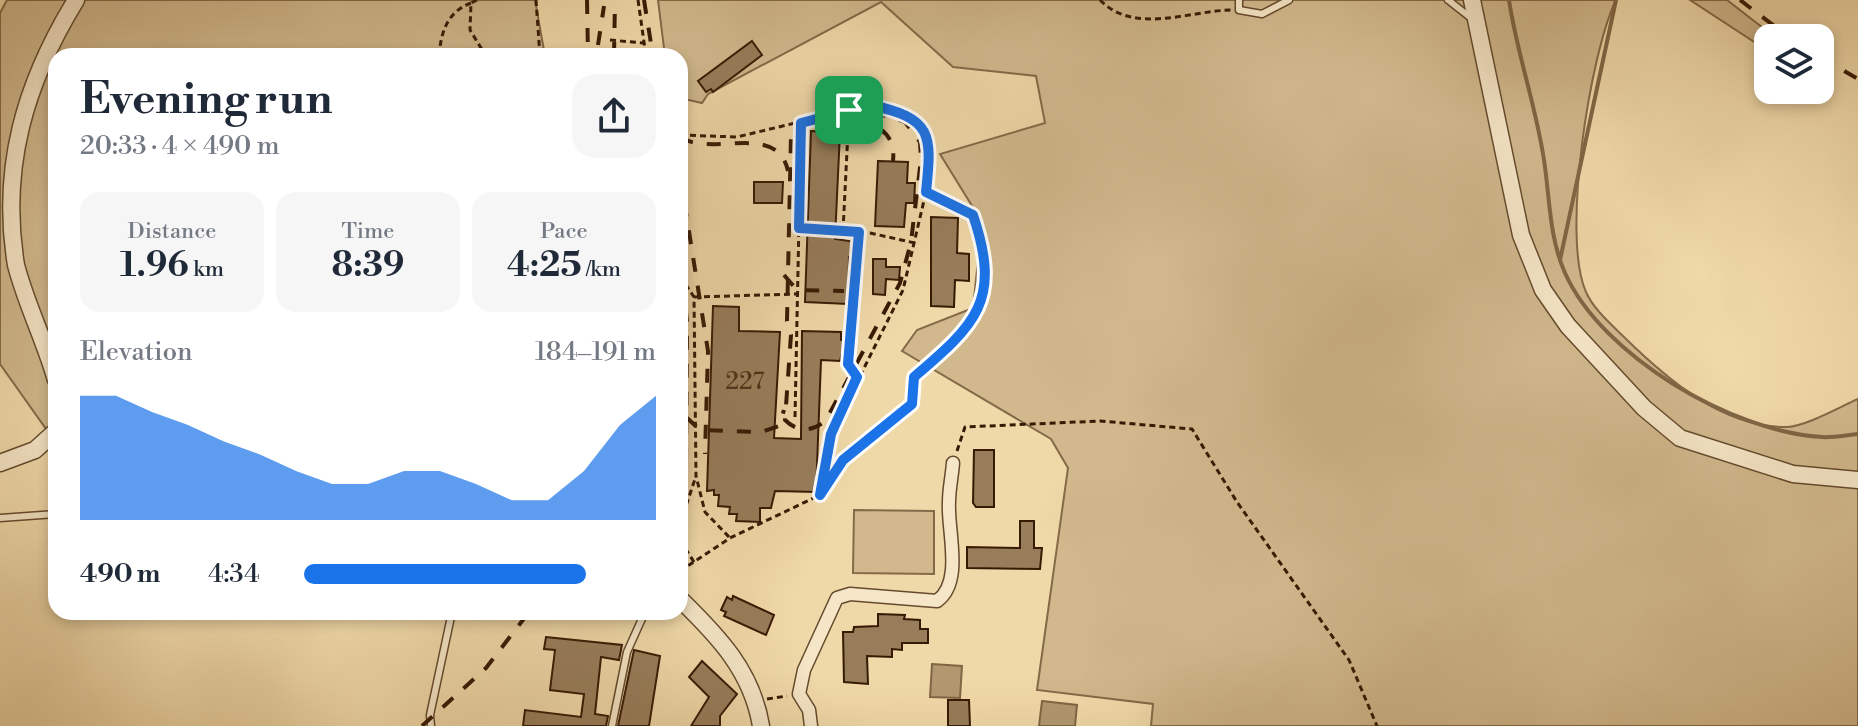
<!DOCTYPE html>
<html lang="en">
<head>
<meta charset="utf-8">
<style>
	:root { --surface:#fff; --page:#f6f6f7; --text:#1f2937; --muted:#747a83; --accent:#1a73e8 }
	body { margin:0; font-family:"Libre Bodoni",serif; background:var(--page); color:var(--text); height:100vh; display:flex; flex-direction:column; font-size:30px; white-space:nowrap }
	* { box-sizing:border-box; margin:0 }
	p { font-size:26px; color:var(--muted) }
	.icon { flex:none; width:44px; height:44px; fill:none; stroke:currentColor; stroke-width:2; stroke-linecap:round; stroke-linejoin:round }
	.map { position:relative; flex:1; overflow:hidden }
	.side { position:absolute; left:48px; top:48px; width:640px; height:572px; display:flex; flex-direction:column; background:var(--surface); border-radius:24px; box-shadow:0 4px 12px #0003 }
	.side>* { flex:none }
	.controls { position:absolute; left:1754px; top:24px; display:grid; gap:16px }
	.controls a { display:grid; place-items:center; width:80px; height:80px; border-radius:16px; background:var(--surface); box-shadow:0 4px 12px #0003; font-size:40px }
	.pin { position:absolute; display:grid; place-items:center; width:68px; height:68px; color:#fff; margin:-34px; border-radius:16px; box-shadow:0 4px 12px #0006 }
	.round { display:grid; place-items:center; flex:none; width:84px; height:84px; border-radius:24px; background:var(--page) }
	.overview { display:flex; align-items:center; justify-content:space-between; height:136px; padding:0 32px }
	h1 { font-size:44px; font-weight:800; line-height:60px }
	.stats { display:grid; grid-template-columns:repeat(3,1fr); gap:12px; height:136px; padding:8px 32px }
	.stats div { display:grid; align-content:center; border-radius:20px; background:var(--page); text-align:center }
	.stats b { font-size:34px; font-weight:800 }
	.stats small { font-size:22px; font-weight:400 }
	.stats p { font-size:22px }
	.chart { height:224px; padding:16px 32px }
	.chart p { display:flex; justify-content:space-between }
	.chart svg { width:100%; height:144px; margin-top:8px; fill:var(--accent); opacity:.7 }
	ul { padding:0 32px; list-style:none; font-size:26px }
	li { display:grid; grid-template-columns:128px 96px 1fr; align-items:center; height:60px }
	li i { height:20px; border-radius:10px; background:var(--accent) }
	.map>svg:first-child { display:block }
	.green { fill:#d1b98d; stroke:#846a48; stroke-width:2 }
	.water { fill:#b19871; stroke:#806645; stroke-width:2 }
	.lines { fill:none; stroke-linecap:round; stroke-linejoin:round }
	.stream { stroke:#806645; stroke-width:4 }
	.building { fill:#977d5a; stroke:#371a04; stroke-width:2 }
	.service-casing { stroke:#654a2d; stroke-width:9 }
	.minor-casing { stroke:#654a2d; stroke-width:15 }
	.tertiary-casing { stroke:#654a2d; stroke-width:19 }
	.path { stroke:#371a04; stroke-width:3; stroke-dasharray:6 4; stroke-linecap:butt }
	.service { stroke:#f5e6c7; stroke-width:6 }
	.minor { stroke:#f5e6c7; stroke-width:12 }
	.tertiary { stroke:#f5e6c7; stroke-width:16 }
	.rail { stroke:#371a04; stroke-width:4; stroke-dasharray:14 14; stroke-linecap:butt }
	.route-casing { stroke:#fff; stroke-width:16 }
	.route { stroke:#1a73e8; stroke-width:10 }
	.labels { text-anchor:middle; stroke-width:6; stroke-linejoin:round; paint-order:stroke }
	.number-label { font-size:24px; fill:#4f331a }
</style>
</head>
<body>
<div class="map">
<svg width="1858" height="726" viewBox="0 0 1858 726">
	<rect width="100%" height="100%" fill="#f0d9a9"/>
	<filter id="stains"><feTurbulence type="fractalNoise" baseFrequency=".0025" numOctaves="4"/><feColorMatrix values="0 0 0 0 .2 0 0 0 0 .09 0 0 0 0 .02 0 0 0 .5 -.17"/></filter>
	<radialGradient id="worn" r=".72"><stop offset=".6" stop-color="#630" stop-opacity="0"/><stop offset="1" stop-color="#630" stop-opacity=".3"/></radialGradient>
	<g class="green">
		<path d="M7 0H535L545 56H56V443L0 364V13Z"/>
		<path d="M658 0H1616C1590 53 1561 237 1586 292 1594 310 1611 324 1625 338 1667 379 1722 427 1785 427 1803 428 1840 407 1858 399V726H1151L1153 704 1037 690 1068 468 1051 439 902 351 917 330 973 308 982 222 940 154 1045 123 1036 76 953 67 881 2 708 94 702 103 680 98V56H665Z"/>
		<path d="M1690 0H1727L1776 38H1768V51Z"/>
		<path d="M854 510 934 511V574L853 573Z"/>
	</g>
	<g class="water">
		<path d="M932 664 962 666 960 698 930 697Z"/>
		<path d="M1042 701 1077 705 1075 726H1039Z"/>
	</g>
	<g class="lines">
		<g class="stream">
			<path d="M1509 0C1517 54 1536 106 1544 160 1550 199 1549 237 1565 273 1602 356 1732 432 1822 437 1833 438 1846 435 1858 434"/>
			<path d="M1560 260 1616 0"/>
		</g>
	</g>
	<g class="building">
		<path d="M752 41 762 55 713 92 711 89 706 92 698 81Z"/>
		<path d="M811 131 840 132 835 239 856 242 855 257H849L848 304 805 302Z"/>
		<path d="M878 161 908 162 907 183H915L914 203H906L904 227 875 226Z"/>
		<path d="M754 182H783L782 203H754Z"/>
		<path d="M931 217 958 218 957 253 969 254V281L955 280 954 307 931 306Z"/>
		<path d="M873 259H886V267H900L899 280 886 279 885 295 873 294Z"/>
		<path d="M713 306 739 307V331L780 332 774 438 801 439 802 331 841 332V340H845L840 361 821 360 816 492 775 491 771 508H760V522L736 521 737 514H729L730 507 718 506 719 495H714V490L707 491Z"/>
		<path d="M974 450H994V507H976L973 503Z"/>
		<path d="M1020 521H1034V548H1042L1040 569 967 568V547L1020 548Z"/>
		<path d="M733 596 774 615 766 635 724 616 726 612 721 610 727 597 732 600Z"/>
		<path d="M878 614 905 615 904 619 920 620V629H928V643H902V650L892 649V657L867 656 868 684 844 682 843 632H853L854 627 878 626Z"/>
		<path d="M546 637 622 645 619 660 601 657 595 714 608 716 606 726H523L525 710 581 717 584 694 550 690 555 650 544 649Z"/>
		<path d="M634 650 660 656 649 726H618Z"/>
		<path d="M702 661 737 694 720 716V726H691L709 697 689 677Z"/>
		<path d="M948 700H969L970 726H948Z"/>
	</g>
	<g class="lines">
		<g class="service-casing">
			<g id="service">
				<path d="M1239 0V10L1262 14 1289 0"/>
				<path d="M1448 0 1471 18"/>
				<path d="M0 518 56 514"/>
				<path d="M431 726 430 715 452 612"/>
				<path d="M612 726 627 652 645 612"/>
			</g>
		</g>
		<g class="minor-casing">
			<path id="minor" d="M811 726 809 710 799 694 804 670 837 598 850 594 937 601C964 582 947 530 949 502 949 489 952 476 953 463"/>
		</g>
		<g class="tertiary-casing">
			<g id="tertiary">
				<path d="M1472 0 1521 235 1543 290 1568 326 1644 408 1680 438 1793 474 1858 480"/>
				<path d="M56 380C45 341 26 304 16 265 0 168 25 83 76 0"/>
				<path d="M0 463 35 450 56 431"/>
				<path d="M680 599C718 636 752 671 761 726"/>
			</g>
		</g>
		<g class="path">
			<path d="M477 0 471 3 470 30 486 56"/>
			<path d="M536 0 540 56"/>
			<path d="M638 0 646 56"/>
			<path d="M1100 0C1134 35 1188 11 1231 10"/>
			<path d="M610 40 644 43"/>
			<path d="M439 56C441 32 447 12 471 3"/>
			<path d="M680 135 737 137 870 105 903 111 925 130 930 149 926 192 903 290 831 434 820 495"/>
			<path d="M800 228 870 233 915 243"/>
			<path d="M843 231 849 111"/>
			<path d="M680 276 694 297 696 476 705 512 730 538"/>
			<path d="M694 297 797 294"/>
			<path d="M857 377 848 364 859 232"/>
			<path d="M795 417 801 123"/>
			<path d="M957 451 965 427 1100 421 1192 429 1237 502 1349 660 1377 726"/>
			<path d="M680 524 696 476"/>
			<path d="M680 540 694 562"/>
			<path d="M680 571 730 538 820 495 843 460 912 404 914 377C976 324 1002 301 973 215L926 192"/>
			<path d="M767 699 787 696"/>
		</g>
		<use href="#service" class="service"/>
		<use href="#minor" class="minor"/>
		<use href="#tertiary" class="tertiary"/>
		<g class="rail">
			<path d="M587 0 588 56"/>
			<path d="M644 0 653 56"/>
			<path d="M1740 0 1790 38"/>
			<path d="M598 45 604 6"/>
			<path d="M614 56 615 0"/>
			<path d="M1820 57 1858 79"/>
			<path d="M844 110 888 116 905 122 920 142 921 159 911 242 900 283 826 420C813 432 798 433 785 420L791 335 787 321 791 135 803 119Z"/>
			<path d="M855 119C879 124 896 135 893 161"/>
			<path d="M680 137C712 158 777 121 788 171"/>
			<path d="M680 175 708 351 705 454"/>
			<path d="M680 252 687 322 686 467"/>
			<path d="M784 275 797 290 844 291"/>
			<path d="M686 417 700 430 761 432 779 426 784 410"/>
			<path d="M422 726 486 668 529 612"/>
		</g>
	</g>
	<g class="lines">
		<g class="route-casing">
			<path id="route" d="M870 105C933 118 932 134 926 192L973 215C1002 301 976 324 914 377L912 404 843 460 820 495 831 434 857 377 848 364 859 232 799 228 801 123Z"/>
		</g>
		<use href="#route" class="route"/>
	</g>
	<g class="labels">
		<g class="number-label">
			<text x="745" y="389">227</text>
		</g>
	</g>
	<rect width="100%" height="100%" filter="url(#stains)"/>
	<rect width="100%" height="100%" fill="url(#worn)"/>
</svg>
<div class="controls">
<a><svg class="icon" aria-label="layers" viewBox="0 0 24 24"><path d="M12 4l9 5-9 5-9-5zM3 14l9 5 9-5"/></svg></a>
</div>
<div class="pin" style="left:849px;top:110px;background:#1e9e55"><svg class="icon" aria-label="arrive" viewBox="0 0 24 24"><path d="M6 21V4h12l-3 4 3 4H6"/></svg></div>
<section class="side">
<div class="overview"><div><h1>Evening run</h1><p>20:33 · 4 × 490 m</p></div><a class="round"><svg class="icon" aria-label="share" viewBox="0 0 24 24"><path d="M12 15V3M7 8l5-5 5 5M5 13v7h14v-7"/></svg></a></div>
<div class="stats">
<div><p>Distance</p><b>1.96<small> km</small></b></div>
<div><p>Time</p><b>8:39</b></div>
<div><p>Pace</p><b>4:25<small> /km</small></b></div>
</div>
<div class="chart"><p><span>Elevation</span>184–191 m</p>
<svg viewBox="0 0 160 44" preserveAspectRatio="none"><path d="M0 44V6L10 6L20 11L30 15L40 20L50 24L60 29L70 33L80 33L90 29L100 29L110 33L120 38L130 38L140 29L150 15L160 6V44z"/></svg>
</div>
<ul>
<li><b>490 m</b>4:34<i style="width:80%"></i></li>
</ul>
</section>
</div>
</body>
</html>
